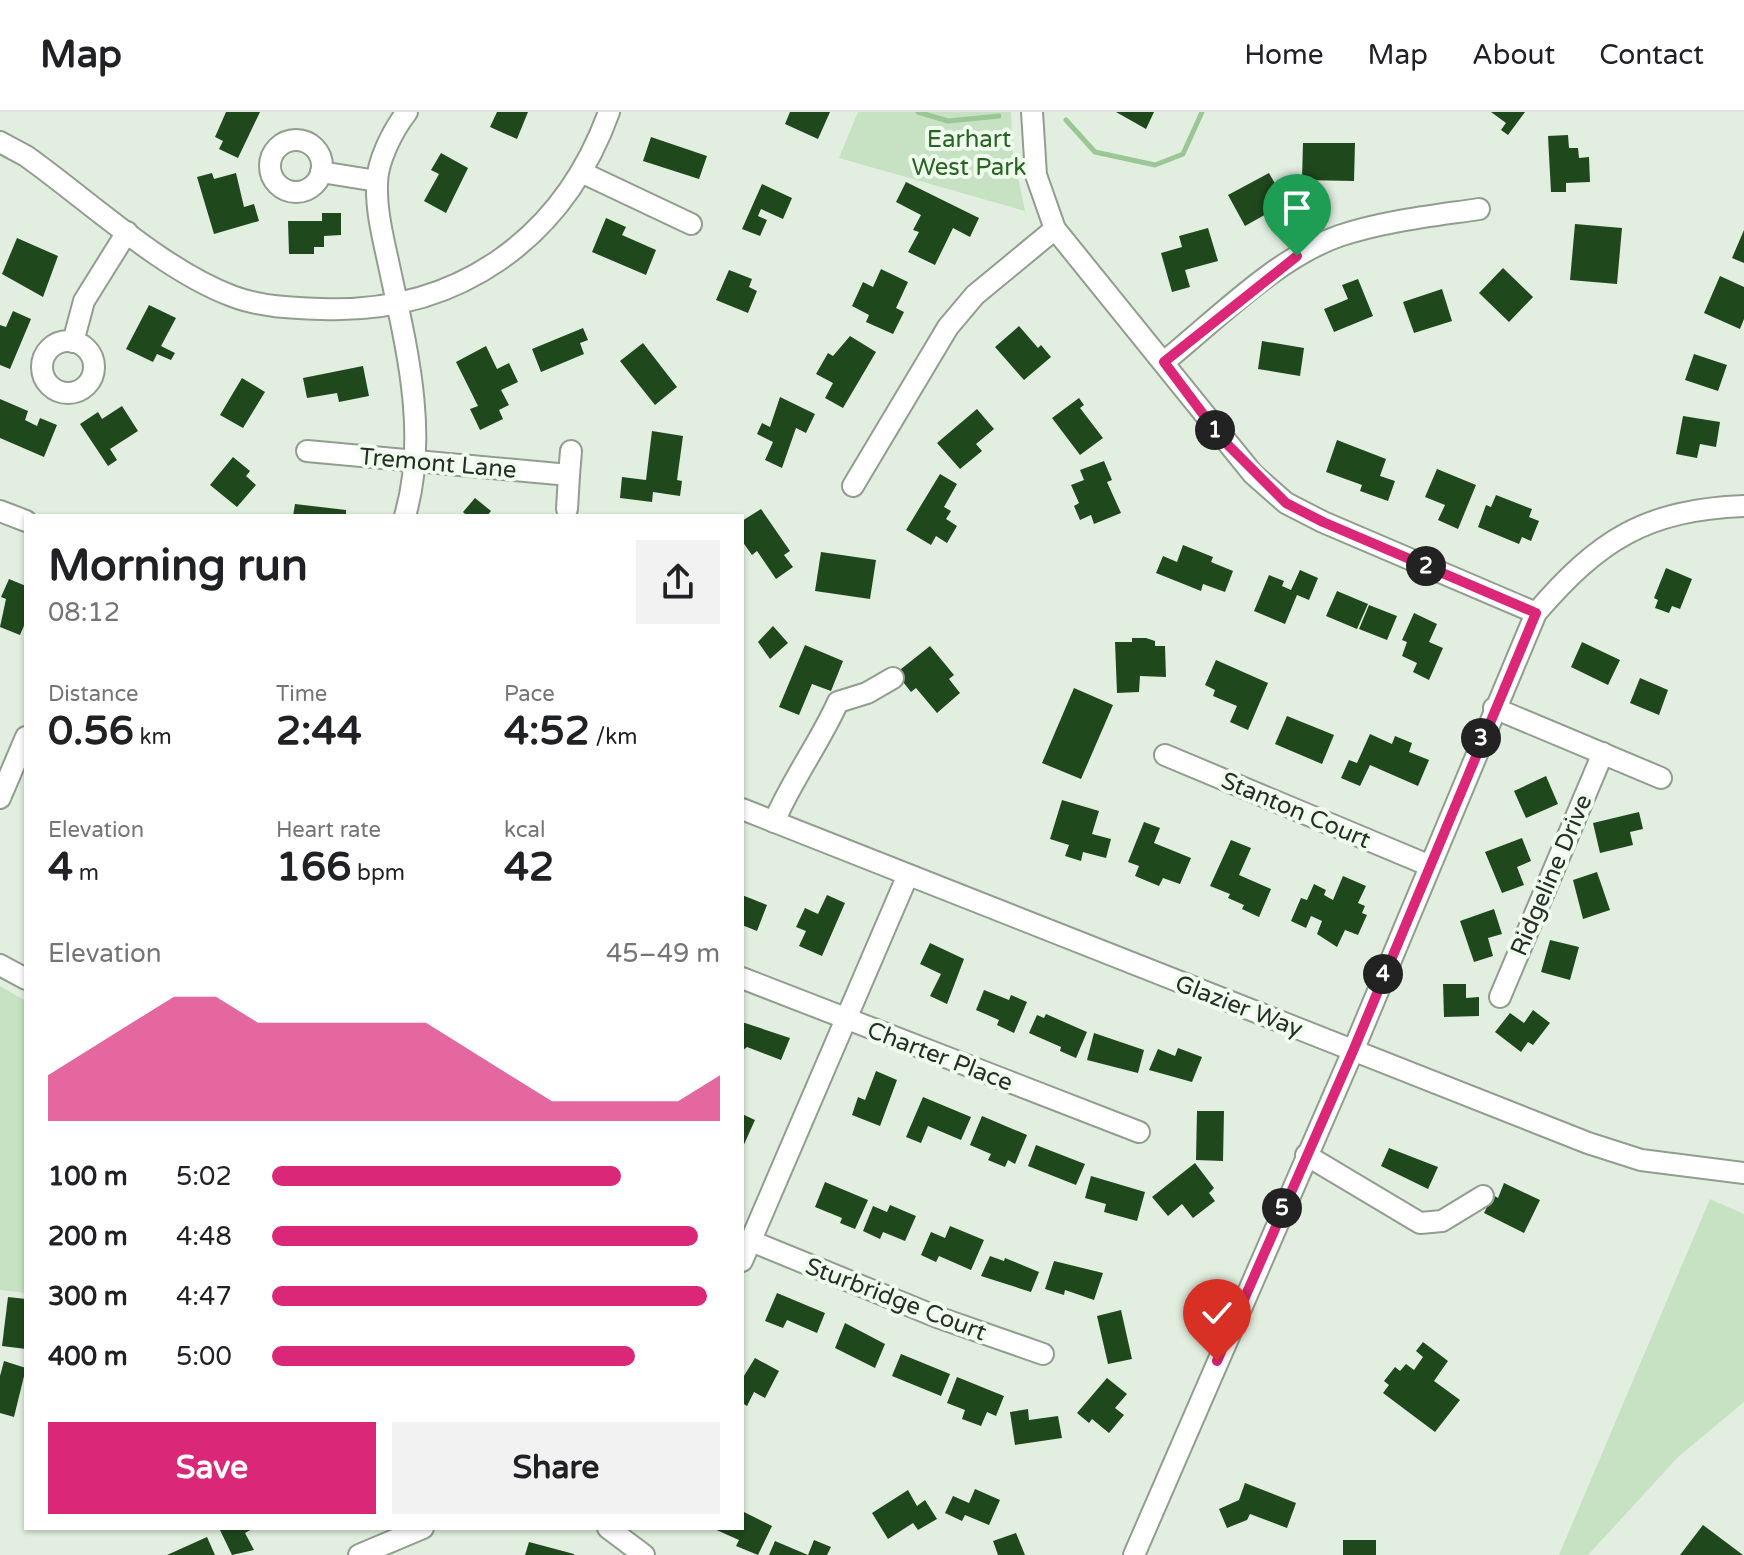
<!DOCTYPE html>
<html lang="en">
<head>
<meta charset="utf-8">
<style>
	:root { --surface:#fff; --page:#f2f2f2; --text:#202124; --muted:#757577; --line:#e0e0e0; --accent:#db2777 }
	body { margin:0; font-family:"Varela Round",sans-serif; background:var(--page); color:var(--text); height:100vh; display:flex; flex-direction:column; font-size:30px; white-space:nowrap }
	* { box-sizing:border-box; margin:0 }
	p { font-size:26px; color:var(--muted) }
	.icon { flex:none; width:44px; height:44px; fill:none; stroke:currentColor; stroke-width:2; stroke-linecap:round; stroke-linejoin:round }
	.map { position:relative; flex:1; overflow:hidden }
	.sheet { position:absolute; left:24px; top:402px; width:720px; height:1016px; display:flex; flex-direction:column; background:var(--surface); border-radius:0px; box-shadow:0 2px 6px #0004 }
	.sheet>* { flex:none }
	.pin { position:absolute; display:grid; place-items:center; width:68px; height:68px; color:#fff; margin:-82px -34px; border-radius:50% 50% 50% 0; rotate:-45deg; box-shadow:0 0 8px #0007 }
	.pin .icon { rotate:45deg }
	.km { position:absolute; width:40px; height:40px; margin:-20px; border-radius:50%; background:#222; color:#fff; font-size:22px; line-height:40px; text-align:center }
	.round { display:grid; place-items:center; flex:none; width:84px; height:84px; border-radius:0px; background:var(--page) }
	.summary { display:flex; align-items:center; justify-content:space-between; height:136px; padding:0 24px }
	h1 { font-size:44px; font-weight:700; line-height:60px }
	.metrics { display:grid; grid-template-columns:repeat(3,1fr); gap:12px; height:136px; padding:8px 24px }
	.metrics div { display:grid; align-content:center }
	.metrics b { font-size:40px; font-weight:700 }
	.metrics small { font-size:22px; font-weight:400 }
	.metrics p { font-size:22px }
	.chart { height:224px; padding:16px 24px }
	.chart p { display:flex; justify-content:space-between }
	.chart svg { width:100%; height:144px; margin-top:8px; fill:var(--accent); opacity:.7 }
	.button { display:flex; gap:16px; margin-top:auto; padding:16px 24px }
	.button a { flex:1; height:92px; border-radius:0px; background:var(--accent); color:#fff; font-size:32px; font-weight:700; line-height:92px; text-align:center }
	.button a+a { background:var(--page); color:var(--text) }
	ul { padding:0 24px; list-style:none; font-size:26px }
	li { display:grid; grid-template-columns:128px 96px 1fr; align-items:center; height:60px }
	li i { height:20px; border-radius:10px; background:var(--accent) }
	header { display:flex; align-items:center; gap:48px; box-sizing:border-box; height:112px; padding:0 40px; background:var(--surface); border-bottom:2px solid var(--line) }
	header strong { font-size:38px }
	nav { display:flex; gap:44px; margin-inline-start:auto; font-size:28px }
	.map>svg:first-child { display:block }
	.green { fill:#c6e2c3 }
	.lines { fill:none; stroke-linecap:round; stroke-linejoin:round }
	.stream { stroke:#9ac795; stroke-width:5 }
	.building { fill:#20481d }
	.minor-casing { stroke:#919d8f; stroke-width:24 }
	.minor { stroke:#fff; stroke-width:20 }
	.route-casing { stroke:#fff; stroke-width:16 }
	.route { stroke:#db2777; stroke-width:10 }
	.labels { text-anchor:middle; stroke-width:8; stroke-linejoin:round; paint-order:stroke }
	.park-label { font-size:24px; fill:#286324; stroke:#effded }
	.street-label { font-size:24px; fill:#282d27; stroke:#effded }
</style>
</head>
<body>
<header>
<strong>Map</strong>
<nav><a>Home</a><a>Map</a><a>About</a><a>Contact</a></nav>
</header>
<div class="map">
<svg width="1744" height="1443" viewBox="0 0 1744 1443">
	<rect width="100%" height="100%" fill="#e2efe0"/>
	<g class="green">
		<path d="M858 0H1011L1013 41 1025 99 839 46Z"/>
		<path d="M0 874 26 889V1181L0 1178Z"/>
		<path d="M1710 1087 1744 1102V1290L1678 1345 1588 1443H1559Z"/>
	</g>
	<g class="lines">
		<g class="stream">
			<path d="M918 0 948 9 999 4"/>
			<path d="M1066 8 1095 40 1155 53 1183 42 1202 0"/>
		</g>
	</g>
	<g class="building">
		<path d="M226 0H260L238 46 219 37 223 29 215 25Z"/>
		<path d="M497 0H528L517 27 490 15Z"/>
		<path d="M790 0H830L818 27 785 12Z"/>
		<path d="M1116 0H1154L1146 17Z"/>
		<path d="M1491 0H1525L1508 23 1501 18 1506 11Z"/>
		<path d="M1568 23 1569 36H1578L1579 46 1589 45 1590 70 1566 71V80H1551L1548 24Z"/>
		<path d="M651 25 707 44 699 67 643 49Z"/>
		<path d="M1303 31H1355L1354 69 1302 68Z"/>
		<path d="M441 41 468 56 446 101 424 89 439 62 431 58Z"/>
		<path d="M212 61 214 67 236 61 244 95 254 92 259 109 214 122 197 65Z"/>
		<path d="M1269 61 1286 91 1245 114 1228 83Z"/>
		<path d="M906 70 979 106 970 125 953 116 935 153 908 140 919 120 913 118 921 103 896 90Z"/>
		<path d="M762 72 792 86 783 107 761 97 758 104 767 108 760 124 742 117Z"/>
		<path d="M322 101H341V123L324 124V135H314V142H289L288 109H322Z"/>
		<path d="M606 106 626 115 622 123 656 138 646 163 592 140Z"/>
		<path d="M1575 112 1622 116 1617 172 1570 168Z"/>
		<path d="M1208 116 1218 149 1185 158 1190 175 1172 180 1161 141 1182 135 1179 124Z"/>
		<path d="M1744 118V151L1732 146Z"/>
		<path d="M17 126 58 144 43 185 2 162Z"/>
		<path d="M1503 156 1533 185 1509 210 1479 181Z"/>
		<path d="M881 157 908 170 896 196 904 200 893 222 866 210 869 203 852 194 863 170 873 175Z"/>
		<path d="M729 158 752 167 749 175 757 179 748 201 716 188Z"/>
		<path d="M1720 164 1744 175V207L1740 217 1704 201Z"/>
		<path d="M1358 167 1373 204 1334 220 1324 197 1348 187 1342 173Z"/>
		<path d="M1442 177 1452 209 1414 221 1403 190Z"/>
		<path d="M149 193 176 206 161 234 175 241 171 248 157 242 153 250 126 237Z"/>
		<path d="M13 199 31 207 10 257 0 253V213L6 215Z"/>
		<path d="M1019 214 1038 236 1041 233 1051 245 1024 268 995 235Z"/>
		<path d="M583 216 588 228 580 231 584 242 541 260 532 237Z"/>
		<path d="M850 224 876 240 843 296 825 286 833 271 816 262 828 241 833 244Z"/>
		<path d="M1262 229 1304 236 1300 264 1258 257Z"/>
		<path d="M643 231 677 275 655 293 620 249Z"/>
		<path d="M486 234 497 257 509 251 518 270 501 278 509 293 499 298 503 307 480 318 470 297 478 294 456 250Z"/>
		<path d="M1694 242 1727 253 1718 279 1685 268Z"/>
		<path d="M363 254 369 284 339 290 337 281 307 286 303 266Z"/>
		<path d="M242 266 265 280 243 316 220 303Z"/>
		<path d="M780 285 815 302 806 321 796 316 782 356 765 348 773 330 757 322 762 311 770 315Z"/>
		<path d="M1079 286 1084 293 1080 296 1103 326 1080 343 1052 306Z"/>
		<path d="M0 287 28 299 25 308 37 314 40 306 57 313 44 345 0 326Z"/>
		<path d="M122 294 138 319 110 337 117 348 108 354 80 312 98 300 102 307Z"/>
		<path d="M977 297 994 317 976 332 982 339 960 357 937 331Z"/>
		<path d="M1683 304 1720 310 1716 335 1700 332 1697 346 1676 342Z"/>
		<path d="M652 319 683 324 677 368 682 369 680 384 653 380 652 390 620 386 622 365 646 368Z"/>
		<path d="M1337 328 1386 347 1380 364 1395 369 1388 389 1360 379 1362 373 1326 360Z"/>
		<path d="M233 345 250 359 246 364 256 373 237 395 210 373Z"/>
		<path d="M1104 349 1112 368 1107 370 1121 401 1094 412 1091 403 1080 408 1074 394 1079 391 1071 373 1084 368 1080 358Z"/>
		<path d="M1437 357 1476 373 1458 417 1438 408 1445 393 1425 385Z"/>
		<path d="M940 362 957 372 944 395 951 399 946 407 957 414 947 431 936 424 931 433 906 418Z"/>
		<path d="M1496 383 1532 397 1529 405 1539 409 1531 429 1522 425 1519 432 1478 415 1486 393 1491 395Z"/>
		<path d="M475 386 491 399 487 404H467L463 400Z"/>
		<path d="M295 392 346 398V404H293Z"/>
		<path d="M761 397 790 439 784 443 793 455 776 467 757 439 752 443 742 429V409Z"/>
		<path d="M1183 433 1213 445 1211 450 1233 459 1225 480 1203 472 1201 479 1156 461 1163 444 1177 450Z"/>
		<path d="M821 440 876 448 870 487 815 479Z"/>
		<path d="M1666 456 1692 467 1680 497 1672 494 1669 501 1655 496 1658 488 1654 486Z"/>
		<path d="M1300 458 1318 466 1309 488 1297 483 1285 512 1254 499 1269 463 1284 469 1282 474 1291 478Z"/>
		<path d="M9 467 26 474V509L20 523 0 515 6 487 1 485Z"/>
		<path d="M1337 479 1368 492 1357 517 1326 504Z"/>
		<path d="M1369 493 1397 504 1387 528 1359 517Z"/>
		<path d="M1414 501 1437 512 1429 530 1443 536 1429 568 1413 560 1417 551 1402 544 1407 530 1402 528Z"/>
		<path d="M773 514 788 531 770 547 758 530Z"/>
		<path d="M1132 526H1146L1155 529V534H1165L1166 565 1140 564 1139 580 1117 581 1115 530H1132Z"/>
		<path d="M1582 530 1620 548 1608 573 1571 555Z"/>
		<path d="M805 533 843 549 831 579 812 572 799 603 779 595Z"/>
		<path d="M930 534 954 563 949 567 960 581 937 601 916 576 911 580 896 561Z"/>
		<path d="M1216 548 1268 571 1248 618 1230 610 1237 594 1213 584 1215 578 1205 573Z"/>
		<path d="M1640 566 1668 578 1659 603 1630 591Z"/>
		<path d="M1074 576 1113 593 1081 667 1042 651Z"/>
		<path d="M1287 604 1334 623 1322 652 1275 632Z"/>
		<path d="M1370 622 1392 632 1395 624 1412 631 1409 640 1429 648 1418 674 1370 653 1360 674 1341 666 1349 648 1357 651Z"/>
		<path d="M1546 664 1558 692 1526 706 1514 679Z"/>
		<path d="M1062 688 1099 699 1092 722 1111 727 1106 746 1083 740 1081 749 1065 744 1069 733 1050 727Z"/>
		<path d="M1639 700 1643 717 1630 720 1633 733 1600 741 1593 711Z"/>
		<path d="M1144 710 1160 716 1154 731 1191 746 1180 772 1163 766 1159 774 1135 764 1139 754 1128 750Z"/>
		<path d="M1522 726 1531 749 1517 755 1524 773 1502 781 1485 740Z"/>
		<path d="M1231 728 1251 736 1239 763 1271 777 1259 805 1242 797 1244 793 1228 786 1230 782 1210 774Z"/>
		<path d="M1597 760 1610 798 1583 807 1573 768Z"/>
		<path d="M1343 764 1366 774 1358 791 1365 794 1362 801 1367 803 1358 823 1345 818 1337 835 1317 822 1322 809 1311 804 1306 816 1291 809 1301 786 1307 788 1314 772 1326 778 1324 783 1333 788Z"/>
		<path d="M742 783 767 793 757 819 742 813Z"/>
		<path d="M827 783 845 791 822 844 799 834 806 819 796 815 805 796 818 802Z"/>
		<path d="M1494 797 1502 822 1488 826 1493 844 1474 850 1460 809Z"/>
		<path d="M1550 828 1579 835 1570 868 1541 860Z"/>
		<path d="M930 831 964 847 947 892 930 884 941 862 920 852Z"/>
		<path d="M1443 872H1466V886L1479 885V904L1444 905Z"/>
		<path d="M984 878 1009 888 1011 883 1027 890 1014 921 997 913 999 908 976 898Z"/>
		<path d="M1533 898 1550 911 1533 933 1528 930 1521 940 1495 920 1510 901 1524 911Z"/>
		<path d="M1046 902 1087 920 1076 946 1060 939 1061 935 1029 921 1037 903 1044 906Z"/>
		<path d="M742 910 790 926 781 948 747 935 742 939Z"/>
		<path d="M1094 921 1144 938 1138 961 1087 948Z"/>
		<path d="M1178 936 1202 945 1192 970 1149 958 1158 937 1175 944Z"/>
		<path d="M876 959 897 968 880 1014 852 1003 858 985 865 988Z"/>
		<path d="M923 985 971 1005 961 1028 928 1014 921 1031 906 1025Z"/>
		<path d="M1197 999H1224L1223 1049 1196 1048Z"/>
		<path d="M742 1002 755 1008 742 1037Z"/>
		<path d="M982 1004 1027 1023 1015 1052 1008 1048 1005 1055 988 1048 991 1042 970 1033Z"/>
		<path d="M1036 1033 1085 1052 1076 1073 1028 1054Z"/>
		<path d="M1389 1036 1438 1055 1428 1077 1381 1054Z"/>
		<path d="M1195 1051 1214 1076 1209 1081 1215 1089 1193 1106 1182 1092 1168 1104 1152 1085Z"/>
		<path d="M1091 1064 1145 1080 1137 1109 1104 1100 1106 1092 1085 1086Z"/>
		<path d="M825 1070 868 1088 855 1117 840 1111 842 1106 815 1095Z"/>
		<path d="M1504 1071 1540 1088 1524 1121 1484 1101 1493 1083 1498 1086Z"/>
		<path d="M890 1093 916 1104 905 1129 883 1120 880 1127 863 1119 873 1094 887 1100Z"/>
		<path d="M950 1114 984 1128 971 1158 939 1144 936 1150 921 1143 931 1120 945 1126Z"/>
		<path d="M990 1144 1004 1149 1005 1146 1039 1160 1031 1180 981 1164Z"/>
		<path d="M1054 1149 1103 1161 1094 1188 1065 1178 1064 1183 1045 1177Z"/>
		<path d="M777 1181 825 1201 817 1221 787 1208 783 1216 765 1209Z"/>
		<path d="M8 1185 26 1187V1237L2 1234Z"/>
		<path d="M1121 1198 1132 1247 1108 1252 1097 1204Z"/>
		<path d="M845 1211 885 1232 875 1256 835 1236Z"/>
		<path d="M1423 1230 1448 1249 1434 1269 1460 1288 1435 1320 1383 1281 1389 1273 1384 1269 1395 1255 1400 1259 1406 1252 1414 1258 1423 1245 1416 1239Z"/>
		<path d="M901 1242 950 1262 941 1284 892 1264Z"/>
		<path d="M755 1246 779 1259 765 1286 754 1280 747 1294 742 1291V1267Z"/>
		<path d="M4 1249 26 1256 14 1305 0 1301V1264Z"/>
		<path d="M957 1265 1004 1284 996 1304 987 1300 981 1314 962 1307 965 1298 947 1291Z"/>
		<path d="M1107 1266 1127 1282 1115 1296 1124 1303 1109 1321 1092 1307 1089 1311 1077 1301Z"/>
		<path d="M1028 1297 1029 1308 1058 1304 1062 1326 1015 1333 1010 1300Z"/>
		<path d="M1245 1371 1296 1391 1287 1416 1250 1402 1247 1408 1227 1416 1219 1397 1239 1388Z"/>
		<path d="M975 1377 1000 1388 989 1413 965 1403 962 1409 945 1401 953 1384 969 1391Z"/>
		<path d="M908 1378 917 1394 925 1388 937 1407 918 1418 913 1411 888 1427 872 1401Z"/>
		<path d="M742 1399 772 1414 758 1443 736 1434 739 1428 712 1416H742Z"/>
		<path d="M1703 1413 1743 1443H1680Z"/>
		<path d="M219 1416H254L245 1421 254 1438 232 1443Z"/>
		<path d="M1016 1421 1025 1443H998L993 1429Z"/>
		<path d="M207 1425 215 1443H167Z"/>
		<path d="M814 1428 831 1435 827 1443H808Z"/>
		<rect x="1343" y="1428" width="33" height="15"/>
		<path d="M775 1429 808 1443H769Z"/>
		<path d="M529 1430 574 1442V1443H525Z"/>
	</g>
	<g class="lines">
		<g class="minor-casing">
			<g id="minor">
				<path d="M1032 0 1036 63 1055 117 1253 362 1286 391 1323 410 1536 501"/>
				<circle cx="296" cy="54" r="26"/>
				<path d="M0 30 26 44C88 88 162 158 232 184 260 195 292 196 322 197 458 202 563 127 609 0"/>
				<path d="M321 60 377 69"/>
				<path d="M581 60 691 112"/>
				<circle cx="68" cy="255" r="26"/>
				<path d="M73 230 84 189 127 120"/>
				<path d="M1164 250C1216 208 1276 146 1339 124 1384 109 1432 104 1479 97"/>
				<path d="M307 339 569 363 567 397"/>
				<path d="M569 363 571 339"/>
				<path d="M853 374 948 215 975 183 1055 117"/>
				<path d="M0 399 26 409"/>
				<path d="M405 404C428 325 408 241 391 163 385 133 376 103 377 72 377 49 393 18 407 0"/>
				<path d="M1494 596 1661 666"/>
				<path d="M1165 643 1428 753"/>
				<path d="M0 686 26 625"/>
				<path d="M742 697 1588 1031 1641 1048 1744 1061"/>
				<path d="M774 710C791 669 819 632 838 590L867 581 893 566"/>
				<path d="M0 853 26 867"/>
				<path d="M742 866 1139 1020"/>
				<path d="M1500 885 1603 641"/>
				<path d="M1306 1043 1420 1111 1442 1109 1483 1084"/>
				<path d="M751 1129 937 1205 1043 1242"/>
				<path d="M742 1149 907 765"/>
				<path d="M608 1416 644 1443"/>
				<path d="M359 1443 423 1416"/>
				<path d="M1134 1443 1353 939 1536 501C1599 428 1645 398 1744 394"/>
			</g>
		</g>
		<use href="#minor" class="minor"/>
	</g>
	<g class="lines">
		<g class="route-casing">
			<path id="route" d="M1217 1249 1353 939 1536 501 1323 410 1286 391 1221 326 1164 250 1297 144"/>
		</g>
		<use href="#route" class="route"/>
	</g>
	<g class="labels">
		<g class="park-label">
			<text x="969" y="35">Earhart<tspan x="969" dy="28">West Park</tspan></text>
		</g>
		<g class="street-label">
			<text transform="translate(438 351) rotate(5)" y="8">Tremont Lane</text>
			<text transform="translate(1296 698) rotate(23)" y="8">Stanton Court</text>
			<text transform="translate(1551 763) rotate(-67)" y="8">Ridgeline Drive</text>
			<text transform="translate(1239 894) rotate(21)" y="8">Glazier Way</text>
			<text transform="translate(940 944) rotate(21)" y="8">Charter Place</text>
			<text transform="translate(896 1187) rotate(21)" y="8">Sturbridge Court</text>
		</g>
	</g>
</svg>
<div class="pin" style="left:1297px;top:144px;background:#1e9e55"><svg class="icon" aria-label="arrive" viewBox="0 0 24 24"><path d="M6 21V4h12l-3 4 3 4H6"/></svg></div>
<div class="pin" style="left:1217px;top:1249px;background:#d93025"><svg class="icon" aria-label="check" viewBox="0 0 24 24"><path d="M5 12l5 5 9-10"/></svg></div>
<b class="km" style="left:1215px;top:318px">1</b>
<b class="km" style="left:1426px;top:454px">2</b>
<b class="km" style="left:1481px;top:626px">3</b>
<b class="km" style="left:1383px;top:862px">4</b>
<b class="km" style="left:1282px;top:1096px">5</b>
<section class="sheet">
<div class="summary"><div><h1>Morning run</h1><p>08:12</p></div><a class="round"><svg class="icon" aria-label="share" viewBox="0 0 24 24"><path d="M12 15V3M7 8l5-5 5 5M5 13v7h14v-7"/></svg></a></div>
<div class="metrics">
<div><p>Distance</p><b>0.56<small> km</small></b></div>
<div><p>Time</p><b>2:44</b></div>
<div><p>Pace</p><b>4:52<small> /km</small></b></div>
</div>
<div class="metrics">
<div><p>Elevation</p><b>4<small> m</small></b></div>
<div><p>Heart rate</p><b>166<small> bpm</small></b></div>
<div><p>kcal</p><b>42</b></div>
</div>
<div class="chart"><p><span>Elevation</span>45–49 m</p>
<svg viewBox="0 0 160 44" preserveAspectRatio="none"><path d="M0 44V30L10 22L20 14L30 6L40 6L50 14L60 14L70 14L80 14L90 14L100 22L110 30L120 38L130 38L140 38L150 38L160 30V44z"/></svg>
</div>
<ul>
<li><b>100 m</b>5:02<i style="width:78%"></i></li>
<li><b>200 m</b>4:48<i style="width:95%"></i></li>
<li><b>300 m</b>4:47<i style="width:97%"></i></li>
<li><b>400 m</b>5:00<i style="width:81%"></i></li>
</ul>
<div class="button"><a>Save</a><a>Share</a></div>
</section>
</div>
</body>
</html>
